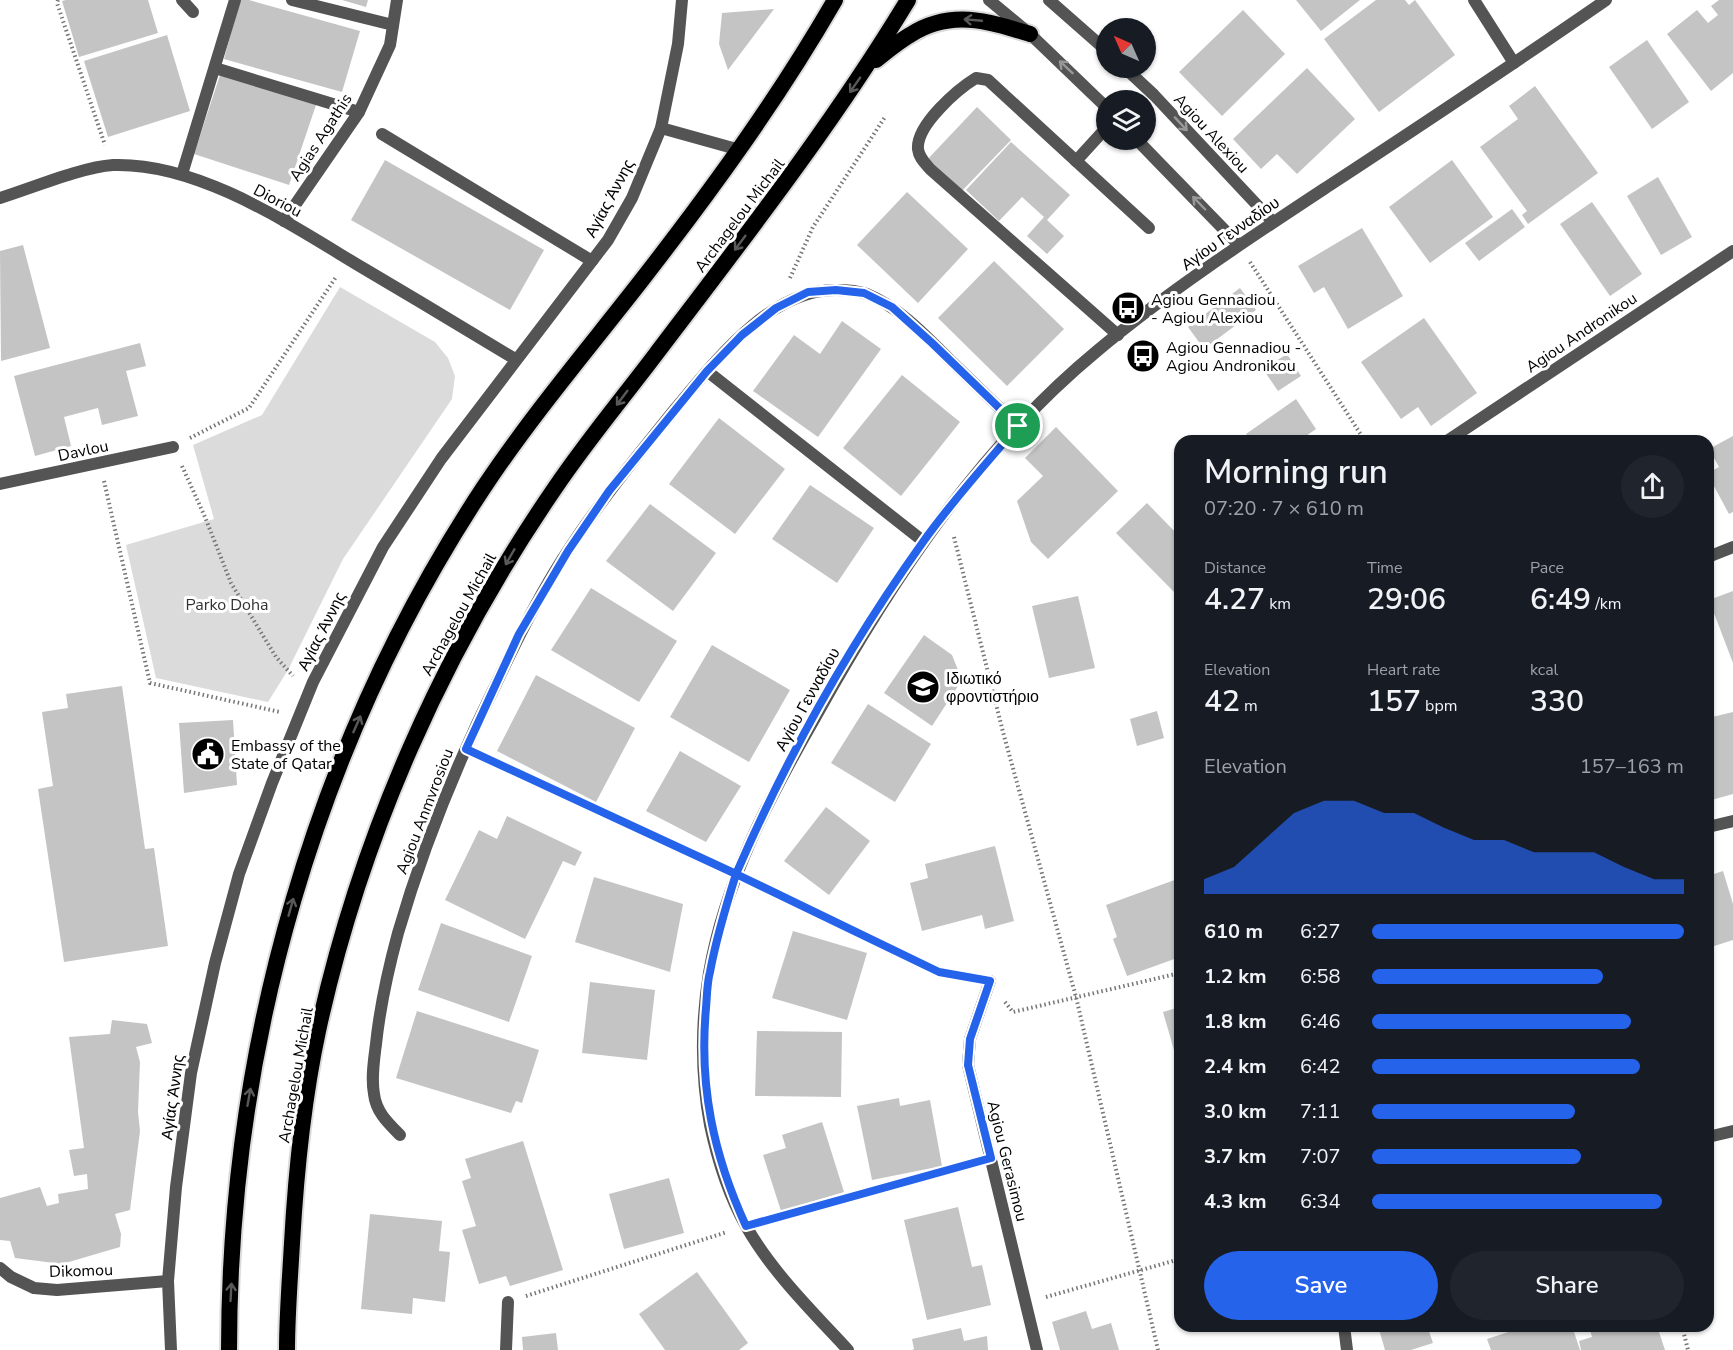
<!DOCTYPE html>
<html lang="en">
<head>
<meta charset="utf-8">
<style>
	:root { --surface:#171b24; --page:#20242c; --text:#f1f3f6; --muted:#9ea1a6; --accent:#2563eb }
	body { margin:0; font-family:"Nunito Sans",sans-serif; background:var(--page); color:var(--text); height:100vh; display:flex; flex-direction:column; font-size:22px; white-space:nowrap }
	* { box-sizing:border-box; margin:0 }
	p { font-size:20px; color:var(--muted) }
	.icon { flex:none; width:33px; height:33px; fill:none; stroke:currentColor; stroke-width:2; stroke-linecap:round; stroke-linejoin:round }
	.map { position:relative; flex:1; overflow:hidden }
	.drawer { position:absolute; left:1174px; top:435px; width:540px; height:897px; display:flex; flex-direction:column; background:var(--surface); border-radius:18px; box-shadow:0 2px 4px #0004 }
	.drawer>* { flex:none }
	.needle { width:39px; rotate:315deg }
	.buttons { position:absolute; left:1096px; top:18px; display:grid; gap:12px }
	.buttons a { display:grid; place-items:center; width:60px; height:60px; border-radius:50%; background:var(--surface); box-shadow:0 2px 4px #0004; font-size:30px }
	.pin { position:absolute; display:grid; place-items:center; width:51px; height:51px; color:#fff; margin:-26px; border:3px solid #fff; border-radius:50%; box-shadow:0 2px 6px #0007 }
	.round { display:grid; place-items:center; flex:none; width:63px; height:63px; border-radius:32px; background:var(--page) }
	.head { display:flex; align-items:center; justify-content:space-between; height:102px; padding:0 30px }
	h1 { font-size:33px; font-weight:600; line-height:45px }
	.stats { display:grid; grid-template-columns:repeat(3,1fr); gap:9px; height:102px; padding:6px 30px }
	.stats div { display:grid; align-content:center }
	.stats b { font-size:30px; font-weight:600 }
	.stats small { font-size:16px; font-weight:400 }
	.stats p { font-size:16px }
	.chart { height:168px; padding:12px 30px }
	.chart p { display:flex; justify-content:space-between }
	.chart svg { width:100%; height:108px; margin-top:6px; fill:var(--accent); opacity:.7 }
	.cta { display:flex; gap:12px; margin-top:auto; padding:12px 30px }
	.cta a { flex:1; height:69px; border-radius:36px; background:var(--accent); color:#fff; font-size:24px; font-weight:600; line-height:69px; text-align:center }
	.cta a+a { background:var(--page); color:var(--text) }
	ul { padding:0 30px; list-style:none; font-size:20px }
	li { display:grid; grid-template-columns:96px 72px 1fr; align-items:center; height:45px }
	li i { height:15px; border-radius:8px; background:var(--accent) }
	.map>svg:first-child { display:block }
	.green { fill:#dbdbdb }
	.building { fill:#c4c4c4 }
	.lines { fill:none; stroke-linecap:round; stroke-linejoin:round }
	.trunk-casing { stroke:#dbdbdb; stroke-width:20 }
	.path { stroke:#767676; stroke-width:4; stroke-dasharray:1.5 3; stroke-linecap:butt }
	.service { stroke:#545454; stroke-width:12 }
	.minor { stroke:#545454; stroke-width:12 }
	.tertiary { stroke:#545454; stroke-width:12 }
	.trunk { stroke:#000; stroke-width:16 }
	.oneway { stroke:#595959 }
	.oneway2 { stroke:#989898 }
	.route-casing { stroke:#fff; stroke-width:12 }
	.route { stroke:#2563eb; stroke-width:8 }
	.labels { text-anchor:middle; stroke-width:6; stroke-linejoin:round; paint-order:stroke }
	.street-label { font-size:16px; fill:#000; stroke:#fff }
	.poi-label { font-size:16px; fill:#000; stroke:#fff; text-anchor:start }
	.park-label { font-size:16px; fill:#323232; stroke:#fff }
</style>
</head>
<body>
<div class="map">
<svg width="1733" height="1350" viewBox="0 0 1733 1350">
	<rect width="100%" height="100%" fill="#fff"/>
	<path class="green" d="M340 287 435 342 448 358 455 376 452 399 343 559 288 670 268 702 156 678 126 545 214 519 193 445 262 415Z"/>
	<g class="building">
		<path d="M66 0H148L158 33 79 57 62 1Z"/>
		<path d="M240 0H249L360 31 342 92 224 59Z"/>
		<path d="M342 0H368L366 7Z"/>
		<path d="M1296 0H1360L1321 31Z"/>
		<path d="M1376 0H1405L1409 5 1415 0 1455 55 1379 112 1324 39Z"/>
		<path d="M1719 0H1733V73L1711 91 1667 34 1697 10 1708 23 1718 15 1711 6Z"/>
		<path d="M774 9 728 70 719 44 722 13Z"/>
		<path d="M1243 10 1285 54 1222 116 1179 72Z"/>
		<path d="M167 35 190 111 108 137 84 61Z"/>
		<path d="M1647 40 1689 102 1652 129 1609 67Z"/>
		<path d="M1307 68 1355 119 1297 174 1277 154 1261 169 1233 139Z"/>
		<path d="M221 72 317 102 289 185 194 154Z"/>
		<path d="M1535 86 1598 173 1528 224 1522 215 1527 211 1480 147 1518 119 1509 106Z"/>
		<path d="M977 107 1011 140 959 194 925 162Z"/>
		<path d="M1011 142 1070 195 1047 220 1064 236 1047 254 1027 236 1044 217 1022 197 999 221 966 190Z"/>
		<path d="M385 160 544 250 510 310 351 220Z"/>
		<path d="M1452 160 1493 217 1430 263 1389 207Z"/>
		<path d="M1658 177 1692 237 1661 255 1627 196Z"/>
		<path d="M907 192 968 249 918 303 857 245Z"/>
		<path d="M1592 202 1642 274 1610 296 1560 224Z"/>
		<path d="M1512 209 1525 227 1479 261 1465 243Z"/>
		<path d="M1362 228 1403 296 1348 329 1324 287 1314 293 1298 266Z"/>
		<path d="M23 245 50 348 1 361 0 251Z"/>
		<path d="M994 261 1064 329 1007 386 938 318Z"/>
		<path d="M1240 288 1256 310 1204 349 1188 327Z"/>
		<path d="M1424 318 1477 393 1431 426 1418 407 1401 419 1361 362Z"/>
		<path d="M842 321 881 349 818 437 753 391 794 335 820 354Z"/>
		<path d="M140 343 146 366 126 371 138 416 102 425 98 408 64 417 71 446 35 456 14 376Z"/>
		<path d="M1287 354 1301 376 1278 391 1263 369Z"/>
		<path d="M902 375 960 422 901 496 843 448Z"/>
		<path d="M1296 399 1316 429 1299 441H1251L1246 434Z"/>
		<path d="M719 418 785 469 735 534 669 484Z"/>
		<path d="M1056 427 1118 491 1048 559 1031 542 1017 501 1043 476 1025 458Z"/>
		<path d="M1733 436V512L1729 514 1708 475V473L1719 467 1709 449Z"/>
		<path d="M810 485 874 528 837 583 772 539Z"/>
		<path d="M1147 503 1180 537V586L1174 592 1116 533Z"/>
		<path d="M650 504 716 553 673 611 606 561Z"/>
		<path d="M591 588 677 641 639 702 551 650Z"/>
		<path d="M1733 591V663L1709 600Z"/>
		<path d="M1078 596 1095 668 1049 678 1032 606Z"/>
		<path d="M924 635 952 655 962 680 932 726 884 693Z"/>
		<path d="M712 645 790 690 749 762 670 717Z"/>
		<path d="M536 675 635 728 596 802 497 751Z"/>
		<path d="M122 686 145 849 154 848 168 946 64 962 38 789 53 786 42 712 68 708 66 694Z"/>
		<path d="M868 704 931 744 895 802 831 763Z"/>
		<path d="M1157 711 1164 738 1137 746 1130 719Z"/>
		<path d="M1733 712V794L1708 801V718Z"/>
		<path d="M233 720 237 785 184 793 179 723Z"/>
		<path d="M680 751 741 786 706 842 646 811Z"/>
		<path d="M826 807 870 841 829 895 784 861Z"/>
		<path d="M507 816 582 852 575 866 563 861 525 939 445 900 479 830 497 839Z"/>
		<path d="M995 846 1014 921 985 929 982 915 922 931 910 883 928 878 925 864Z"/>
		<path d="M1723 871 1733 904V940L1708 948V876Z"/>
		<path d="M594 877 683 904 670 972 575 942Z"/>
		<path d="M1180 878V957L1127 976 1113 939 1117 937 1106 905Z"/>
		<path d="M441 923 532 956 509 1022 418 990Z"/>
		<path d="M793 931 867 953 847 1020 772 998Z"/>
		<path d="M590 982 655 990 647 1060 582 1053Z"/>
		<path d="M1180 1007V1071L1163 1012Z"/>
		<path d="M417 1011 539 1050 522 1103 516 1101 511 1113 396 1078Z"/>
		<path d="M112 1020 147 1024 152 1043 136 1047 140 1062 138 1112 140 1131 130 1210 115 1214 121 1234 120 1247 62 1264 15 1258 10 1241 0 1240V1198L40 1187 47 1206 59 1203 58 1194 88 1189 87 1174 74 1176 69 1150 84 1148 69 1037 110 1034Z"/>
		<path d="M757 1031 842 1032 841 1097 755 1096Z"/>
		<path d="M899 1098 900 1106 930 1100 942 1166 872 1180 857 1106Z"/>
		<path d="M822 1122 844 1192 781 1211 763 1155 786 1148 782 1135Z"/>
		<path d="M523 1141 563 1270 510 1286 506 1276 479 1284 462 1230 476 1226 462 1181 471 1178 465 1159Z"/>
		<path d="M669 1178 684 1233 624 1249 609 1194Z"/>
		<path d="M958 1207 972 1267 982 1265 991 1305 927 1320 904 1220Z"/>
		<path d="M370 1214 442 1221 439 1251 450 1252 445 1302 413 1298 412 1314 361 1309Z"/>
		<path d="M697 1272 748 1343 739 1350H665L639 1314Z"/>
		<path d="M1086 1311 1092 1329 1111 1323 1119 1350H1060L1052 1322Z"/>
		<path d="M1378 1326H1427L1433 1343 1411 1350H1385Z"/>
		<path d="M1527 1326H1572L1580 1350H1491L1487 1339Z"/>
		<path d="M1589 1326H1657L1665 1350H1581L1579 1341 1592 1337Z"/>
		<path d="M961 1328 964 1341 987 1336 988 1350H912L914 1349 912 1339Z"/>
		<path d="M556 1333 558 1350H523L522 1337Z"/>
	</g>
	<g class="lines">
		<g class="trunk-casing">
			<g id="trunk">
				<path d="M876 60C887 51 898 42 910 35 951 9 988 21 1030 34"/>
				<path d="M229 1350C229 1046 316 741 484 487 532 415 588 349 641 281 711 191 778 99 835 0"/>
				<path d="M287 1350C287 1314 290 1279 292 1243 296 1172 303 1101 318 1031 360 838 443 651 555 488 586 442 622 399 656 354 744 238 833 124 908 0"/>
			</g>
		</g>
		<g class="path">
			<path d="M58 0 57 3 105 145"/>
			<path d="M1250 262 1365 441"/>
			<path d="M790 278 813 227 885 117"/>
			<path d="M190 438 249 408 336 277"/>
			<path d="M182 466 205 517 231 583 276 657 293 676"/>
			<path d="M104 481 150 683 280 712"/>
			<path d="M954 537 1003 732 1076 997 1158 1350"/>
			<path d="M483 757 718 866"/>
			<path d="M755 883 939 972 970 977"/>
			<path d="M1005 1002 1013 1012 1180 973"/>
			<path d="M766 1220 970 1164"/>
			<path d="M526 1296 727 1232"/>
			<path d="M1046 1297 1180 1259"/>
			<path d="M1682 1326 1688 1350"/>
		</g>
		<g class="service">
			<path d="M182 0 193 12"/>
			<path d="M292 0 393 25"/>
			<path d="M215 68 359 112"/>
			<path d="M382 134 592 261"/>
			<path d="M1076 161 1107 127"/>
			<path d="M182 174 235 0"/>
			<path d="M1118 335 930 169C925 163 919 158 918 149 916 125 958 89 976 78L988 80 1149 228"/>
			<path d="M707 371 923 541"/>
		</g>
		<g class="minor">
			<path d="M1474 0 1514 63"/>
			<path d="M661 128 740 150"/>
			<path d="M0 198C32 188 82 167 113 165 199 162 291 225 363 268 414 298 464 328 515 359"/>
			<path d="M284 221 359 112 390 45 397 0"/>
			<path d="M1447 441 1733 251"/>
			<path d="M0 484 173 447"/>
			<path d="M1708 557 1733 547"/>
			<path d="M1708 827 1733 821"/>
			<path d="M990 981 970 1039 968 1065 1037 1350"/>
			<path d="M400 1135C388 1123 376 1112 374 1094 371 1078 374 1060 376 1044 380 1006 388 970 398 933 423 847 457 763 497 682 518 637 541 591 569 549 601 500 638 455 675 409 714 363 769 289 836 290 846 290 858 291 867 294 899 307 926 336 950 360 973 382 995 404 1018 426"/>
			<path d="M1708 1137 1733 1131"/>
			<path d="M0 1268 11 1277 34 1288 57 1290 168 1281"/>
			<path d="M1344 1326 1347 1350"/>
			<path d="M171 1350 168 1281 176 1187 191 1073 215 963 239 874 272 783 313 682 383 547 441 459 608 240 632 198 661 128 678 44 682 0"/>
			<path d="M506 1350 508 1302"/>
		</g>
		<g class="tertiary">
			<path d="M989 0 1030 34 1107 108"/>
			<path d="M1049 0 1107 51"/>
			<path d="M1125 68 1154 95 1273 222"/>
			<path d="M1137 140 1239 245"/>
			<path d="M848 1350C812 1311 772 1272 746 1226 729 1196 717 1158 710 1125 701 1076 701 1022 709 973 725 881 769 798 815 718 890 583 977 450 1097 351 1170 290 1251 237 1330 185 1423 124 1515 63 1606 0"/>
		</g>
		<use href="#trunk" class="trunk"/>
	</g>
	<defs><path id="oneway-shaft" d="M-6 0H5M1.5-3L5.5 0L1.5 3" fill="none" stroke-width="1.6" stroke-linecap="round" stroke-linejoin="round" transform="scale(1.5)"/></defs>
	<g class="oneway">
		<use href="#oneway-shaft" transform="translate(973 20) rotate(-175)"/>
		<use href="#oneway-shaft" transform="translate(855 85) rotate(125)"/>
		<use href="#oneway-shaft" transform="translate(740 243) rotate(127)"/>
		<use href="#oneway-shaft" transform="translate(622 398) rotate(127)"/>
		<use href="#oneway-shaft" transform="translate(510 557) rotate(120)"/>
		<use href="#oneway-shaft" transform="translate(357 724) rotate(-66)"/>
		<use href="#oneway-shaft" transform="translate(291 907) rotate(-74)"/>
		<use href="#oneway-shaft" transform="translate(249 1097) rotate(-80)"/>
		<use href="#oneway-shaft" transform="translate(231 1292) rotate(-87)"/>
	</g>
	<g class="oneway2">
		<use href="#oneway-shaft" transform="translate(1066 67) rotate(-137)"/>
		<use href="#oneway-shaft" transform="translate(1181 124) rotate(47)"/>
		<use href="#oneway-shaft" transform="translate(1199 203) rotate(-134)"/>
	</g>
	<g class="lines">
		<g class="route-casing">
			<path id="route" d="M1018 426C986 464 952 501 923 542 850 644 786 759 736 874L939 972 990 981 970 1039 968 1065 991 1158 746 1226C713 1154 699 1086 706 1008 707 996 707 983 710 972 716 939 726 906 736 874L466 749 519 634 568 551 609 491 707 371 742 335 776 308 808 292 836 290 864 293 892 307 932 343 1018 426"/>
		</g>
		<use href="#route" class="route"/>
	</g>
	<defs>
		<g id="bus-disc" transform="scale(1.725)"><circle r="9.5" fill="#000" stroke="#fff"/><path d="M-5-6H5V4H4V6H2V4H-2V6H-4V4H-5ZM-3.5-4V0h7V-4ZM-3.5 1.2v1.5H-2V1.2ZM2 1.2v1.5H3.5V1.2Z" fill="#fff"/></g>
		<g id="school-disc" transform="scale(1.725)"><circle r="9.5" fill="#000" stroke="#fff"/><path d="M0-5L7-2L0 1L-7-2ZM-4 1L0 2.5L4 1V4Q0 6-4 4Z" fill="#fff"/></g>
		<g id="civic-disc" transform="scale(1.725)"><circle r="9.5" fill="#000" stroke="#fff"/><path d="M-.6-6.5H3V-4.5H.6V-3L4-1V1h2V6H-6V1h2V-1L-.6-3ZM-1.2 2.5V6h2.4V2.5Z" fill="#fff"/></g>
	</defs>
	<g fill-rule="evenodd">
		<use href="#bus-disc" x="1128" y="308"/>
		<use href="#bus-disc" x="1143" y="356"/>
		<use href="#school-disc" x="923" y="687"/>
		<use href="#civic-disc" x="208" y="754"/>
	</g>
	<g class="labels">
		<g class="street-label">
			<text transform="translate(1212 133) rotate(47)" y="6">Agiou Alexiou</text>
			<text transform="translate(320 137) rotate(-57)" y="6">Agias Agathis</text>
			<text transform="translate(609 198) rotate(-62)" y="6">Αγίας Άννης</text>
			<text transform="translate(278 200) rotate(28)" y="6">Dioriou</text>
			<text transform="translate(739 215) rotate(-53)" y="6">Archagelou Michail</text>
			<text transform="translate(1230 233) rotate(-35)" y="6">Αγίου Γενναδίου</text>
			<text transform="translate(1581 332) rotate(-34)" y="6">Agiou Andronikou</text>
			<text transform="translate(83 450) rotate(-12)" y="6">Davlou</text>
			<text transform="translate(458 614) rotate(-61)" y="6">Archagelou Michail</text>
			<text transform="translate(321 631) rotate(-63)" y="6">Αγίας Άννης</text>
			<text transform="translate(807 699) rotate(-61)" y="6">Αγίου Γενναδίου</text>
			<text transform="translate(424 811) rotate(-69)" y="6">Agiou Anmvrosiou</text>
			<text transform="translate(295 1075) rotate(-80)" y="6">Archagelou Michail</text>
			<text transform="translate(172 1097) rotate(-82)" y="6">Αγίας Άννης</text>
			<text transform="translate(1008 1161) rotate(76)" y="6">Agiou Gerasimou</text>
			<text transform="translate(81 1270) rotate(-2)" y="6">Dikomou</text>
		</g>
		<g class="poi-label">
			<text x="1151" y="305">Agiou Gennadiou<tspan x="1151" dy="18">- Agiou Alexiou</tspan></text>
			<text x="1166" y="353">Agiou Gennadiou -<tspan x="1166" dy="18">Agiou Andronikou</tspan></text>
			<text x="946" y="684">Ιδιωτικό<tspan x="946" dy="18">φροντιστήριο</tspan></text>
			<text x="231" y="751">Embassy of the<tspan x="231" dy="18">State of Qatar</tspan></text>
		</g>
		<g class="park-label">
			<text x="227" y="610">Parko Doha</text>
		</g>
	</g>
</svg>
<div class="buttons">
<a><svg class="needle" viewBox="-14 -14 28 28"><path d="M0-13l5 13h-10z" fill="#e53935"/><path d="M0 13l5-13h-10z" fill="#9ea1a6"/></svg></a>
<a><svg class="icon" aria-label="layers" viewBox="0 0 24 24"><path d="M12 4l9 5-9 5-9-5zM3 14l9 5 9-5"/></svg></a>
</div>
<div class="pin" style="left:1018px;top:426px;background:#1e9e55"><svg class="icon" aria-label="arrive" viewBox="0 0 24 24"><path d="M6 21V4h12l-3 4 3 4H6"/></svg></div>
<section class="drawer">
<div class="head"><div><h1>Morning run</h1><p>07:20 · 7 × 610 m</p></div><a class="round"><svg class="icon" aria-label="share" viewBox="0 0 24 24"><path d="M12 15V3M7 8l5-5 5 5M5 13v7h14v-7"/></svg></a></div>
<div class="stats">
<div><p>Distance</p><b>4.27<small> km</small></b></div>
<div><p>Time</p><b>29:06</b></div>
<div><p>Pace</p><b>6:49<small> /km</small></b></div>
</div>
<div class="stats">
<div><p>Elevation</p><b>42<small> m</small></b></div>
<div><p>Heart rate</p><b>157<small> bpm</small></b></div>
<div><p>kcal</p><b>330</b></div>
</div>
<div class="chart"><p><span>Elevation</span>157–163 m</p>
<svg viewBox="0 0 160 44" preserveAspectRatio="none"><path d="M0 44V38L10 33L20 22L30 11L40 6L50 6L60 11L70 11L80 17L90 22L100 22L110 27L120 27L130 27L140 33L150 38L160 38V44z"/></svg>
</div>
<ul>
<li><b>610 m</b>6:27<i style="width:100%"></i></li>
<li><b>1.2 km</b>6:58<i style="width:74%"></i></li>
<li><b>1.8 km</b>6:46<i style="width:83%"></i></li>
<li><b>2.4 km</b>6:42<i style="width:86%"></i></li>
<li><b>3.0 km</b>7:11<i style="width:65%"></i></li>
<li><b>3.7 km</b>7:07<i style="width:67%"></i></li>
<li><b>4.3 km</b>6:34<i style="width:93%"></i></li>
</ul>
<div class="cta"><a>Save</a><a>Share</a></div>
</section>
</div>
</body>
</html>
